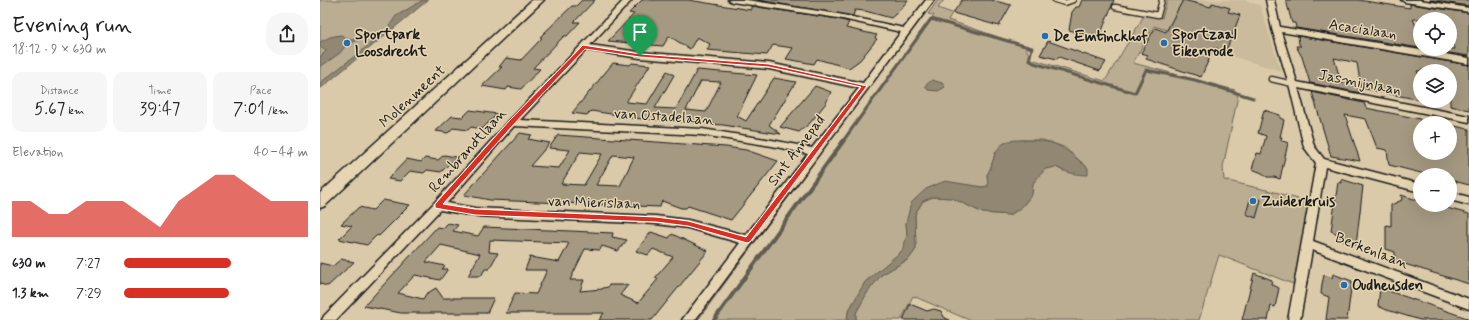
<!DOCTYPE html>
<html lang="en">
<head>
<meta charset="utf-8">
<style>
	:root { --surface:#fff; --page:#f6f6f6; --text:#202124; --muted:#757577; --accent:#d93025 }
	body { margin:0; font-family:Mynerve,sans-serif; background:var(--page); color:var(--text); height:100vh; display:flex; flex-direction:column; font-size:15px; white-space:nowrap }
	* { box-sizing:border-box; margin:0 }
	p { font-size:13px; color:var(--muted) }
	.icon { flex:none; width:22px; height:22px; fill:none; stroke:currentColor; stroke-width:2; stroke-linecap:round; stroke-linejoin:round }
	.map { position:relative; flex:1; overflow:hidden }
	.drawer { display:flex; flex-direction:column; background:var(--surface); width:320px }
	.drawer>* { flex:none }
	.fabs { position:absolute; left:1093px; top:12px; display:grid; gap:8px }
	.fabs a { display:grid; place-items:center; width:44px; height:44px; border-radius:50%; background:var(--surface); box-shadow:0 4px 16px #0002; font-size:20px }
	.pin { position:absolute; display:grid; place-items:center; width:34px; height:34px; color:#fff; margin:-41px -17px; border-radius:50% 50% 50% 0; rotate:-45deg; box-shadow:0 0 4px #0007 }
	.pin .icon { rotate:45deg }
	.round { display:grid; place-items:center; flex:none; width:42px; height:42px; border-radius:16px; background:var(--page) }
	.headline { display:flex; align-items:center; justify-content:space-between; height:68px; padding:0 12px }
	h1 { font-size:22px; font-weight:600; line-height:30px }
	.metrics { display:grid; grid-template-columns:repeat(3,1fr); gap:6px; height:68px; padding:4px 12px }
	.metrics div { display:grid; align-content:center; border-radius:10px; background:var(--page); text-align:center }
	.metrics b { font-size:17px; font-weight:600 }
	.metrics small { font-size:11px; font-weight:400 }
	.metrics p { font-size:11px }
	.chart { height:112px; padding:8px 12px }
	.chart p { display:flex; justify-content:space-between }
	.chart svg { width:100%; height:72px; margin-top:4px; fill:var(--accent); opacity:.7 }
	ul { padding:0 12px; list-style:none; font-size:13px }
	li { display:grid; grid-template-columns:64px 48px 1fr; align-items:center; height:30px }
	li i { height:10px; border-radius:5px; background:var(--accent) }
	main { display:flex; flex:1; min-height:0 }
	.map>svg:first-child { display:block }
	.built { fill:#cabb9d }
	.green { fill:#baad92; stroke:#6b6457 }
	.water { fill:#918772; stroke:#625c50 }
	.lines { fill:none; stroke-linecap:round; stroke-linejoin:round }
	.stream-far1 { stroke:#625c50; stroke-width:3 }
	.stream { stroke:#625c50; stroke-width:4 }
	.building { fill:#a59981; stroke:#1c1c1c; fill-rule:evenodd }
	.service-casing { stroke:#1c1c1c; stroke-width:7 }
	.minor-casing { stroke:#1c1c1c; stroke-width:3 }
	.secondary-casing { stroke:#1c1c1c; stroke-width:3 }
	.service { stroke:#e6d5b2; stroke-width:4.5 }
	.minor { fill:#e6d5b2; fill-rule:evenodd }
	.secondary { fill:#e6d5b2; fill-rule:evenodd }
	.route { fill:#d93025; stroke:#fff; fill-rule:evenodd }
	.poi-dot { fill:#1f6fb2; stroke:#e6d5b2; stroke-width:1.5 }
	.labels { text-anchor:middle; stroke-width:3; stroke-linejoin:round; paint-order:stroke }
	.street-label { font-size:15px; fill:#1c1c1c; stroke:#e6d5b2 }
	.poi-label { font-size:15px; font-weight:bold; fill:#1c1c1c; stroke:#e6d5b2; text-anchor:start }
</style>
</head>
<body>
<main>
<section class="drawer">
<div class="headline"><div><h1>Evening run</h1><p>18:12 · 9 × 630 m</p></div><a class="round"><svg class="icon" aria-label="share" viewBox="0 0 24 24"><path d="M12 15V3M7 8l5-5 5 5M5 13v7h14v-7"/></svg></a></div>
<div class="metrics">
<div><p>Distance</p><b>5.67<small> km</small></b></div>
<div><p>Time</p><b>39:47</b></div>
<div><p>Pace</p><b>7:01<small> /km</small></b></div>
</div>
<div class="chart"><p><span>Elevation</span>40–44 m</p>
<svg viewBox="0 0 160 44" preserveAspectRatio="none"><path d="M0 44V22L10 22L20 30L30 30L40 22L50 22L60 22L70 30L80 38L90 22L100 14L110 6L120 6L130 14L140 22L150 22L160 22V44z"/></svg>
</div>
<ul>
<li><b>630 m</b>7:27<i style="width:58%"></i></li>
<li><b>1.3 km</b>7:29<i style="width:57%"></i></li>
</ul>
</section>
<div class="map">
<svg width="1149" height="320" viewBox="0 0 1149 320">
	<rect width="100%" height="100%" fill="#dacaa9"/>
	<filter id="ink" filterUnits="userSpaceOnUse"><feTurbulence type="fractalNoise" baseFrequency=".025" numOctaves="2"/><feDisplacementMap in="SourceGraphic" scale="8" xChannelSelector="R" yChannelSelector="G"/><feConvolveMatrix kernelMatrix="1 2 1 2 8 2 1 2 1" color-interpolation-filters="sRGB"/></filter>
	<g filter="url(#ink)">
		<path class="built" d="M866 0H924L940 5 961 71 880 47 849 31Z"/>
		<g class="green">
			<path d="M0 0H106L0 87Z"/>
			<path d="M618 0H624L618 8 632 13 628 20 705 46 711 59 785 81 825 14 842 18 847 0H863L847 30 834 26 813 63 915 90 918 96 903 167 904 180 959 193 990 203 973 284 899 255 879 320H649L593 296 581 320H536V313L547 293 561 275 589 259 596 249 595 214 603 201 613 197 632 198 663 213 690 215 702 207 712 194 713 183 725 169 736 167 743 171 768 168 744 147 723 140H702L686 142 675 153 671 168 667 175 669 186 662 187 640 184 606 189 586 223 587 236 582 251 545 282 528 312 527 320H395L433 265 614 15 608 14Z"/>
			<path d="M489 164 492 165 439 237 436 235Z"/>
			<path d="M435 237 438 238 378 320H372Z"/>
		</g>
		<g class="water">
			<path d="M103 0H108L0 89V83L49 45 53 40 65 32 76 16Z"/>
			<path d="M20 35 24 36 30 40 41 39 26 45 20 53 0 67V57L6 51 0 47V42L10 37Z"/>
			<path d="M612 80 622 83 625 87 618 91 608 90 605 86Z"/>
			<path d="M702 140C738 140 742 146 768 168V175C756 175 747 173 736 167L725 169 713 183 712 194 702 207 690 215 663 213 632 198 613 197 603 201 595 214 596 249 589 259 561 275 547 293 536 313V320H527L528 312 545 282 582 251 587 236 586 223 591 203 606 189 625 181 662 187 668 186 667 175C674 164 673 148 686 142 690 140 698 140 702 140Z"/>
		</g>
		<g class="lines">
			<path class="stream-far1" d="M523 141 611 19 712 48 709 60 714 63 815 93 826 70 875 80 933 98"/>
			<path class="stream" d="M394 320 524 140"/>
		</g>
		<g class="building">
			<path d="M262 0H275L254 22H260L247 36H244L213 68 220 69 201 89 188 87 186 90 162 86 182 67H179L186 58 201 60 222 38 220 37 252 6H256Z"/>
			<path d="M322 0H368L431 10V6L518 19 529 22 526 28 557 35 555 38 557 39 540 60 529 68 497 59 494 64 466 59 473 48 453 45 447 55 387 50 390 44 377 37 370 49 349 36 343 46 288 41 314 14 309 13Z"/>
			<path d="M437 0H588L579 11 571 18 545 11 535 10 533 16Z"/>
			<path d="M642 0H671L691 5 679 26 633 13Z"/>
			<path d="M762 0H794L780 36 772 34V36L749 30 752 12 756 7H759Z"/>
			<path d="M863 0 891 7 892 3 910 8 908 12 920 15 906 51 894 48 881 77 826 59 828 55 821 53 835 28 846 32Z"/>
			<path d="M966 0H1038L1090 8V4L1149 13V56L1103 49H1135L1130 38V19H1093L1100 35V48L976 28 975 23H972Z"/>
			<path d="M1109 0H1149V6Z"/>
			<path d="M978 36 1149 65V110L1130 106V71L1100 70V71H1097L1100 79V100L1041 88 1037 63 1014 58 1021 82 1038 85 1041 93 990 83 982 57 976 46H981L979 44Z"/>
			<path d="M728 41 786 62 780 71 739 57 737 59 720 55Z"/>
			<path d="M293 63 310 65 312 63 330 65 306 102 327 104 347 71 354 75 335 108 356 109 377 70 437 75 417 116 426 121 454 78 476 82 449 125 461 134 403 125 298 117V115L271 111 267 115 252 113ZM381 81 401 82 386 112 366 110Z"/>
			<path d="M495 86 511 92 506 103 490 123 479 132 460 127Z"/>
			<path d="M992 92 1044 103 1046 108 1100 119V153H1130V125L1149 129V185L1130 180V175H1109L1069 165 1067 150 1057 148 1046 119 1025 115 1040 161 1011 156Z"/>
			<path d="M150 110 177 114 162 129 151 127 148 130 133 128 128 133 116 131 132 116 143 117Z"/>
			<path d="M944 110 960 115V118L964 120 960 137H962L961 140 968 143 960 179 954 177H947L942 173 932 169 937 153 941 154 946 136 938 133Z"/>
			<path d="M200 133 212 135 208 139 230 143 210 166 239 168 250 150 229 148 238 135 406 147 426 150 458 161 411 220 368 206 366 208H361L342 201 340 207 170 200 144 195ZM260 152 282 154 264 185 241 184ZM293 155 314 157 300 186 276 185Z"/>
			<path d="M124 155 136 157 121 172 107 170 104 173 90 171 80 181 68 179 87 159 101 162 105 158 118 160Z"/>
			<path d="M1021 179 1043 186 1036 245 1018 238V234L1011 231 1018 182 1021 183Z"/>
			<path d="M1081 195 1100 201V205H1116L1149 214V284L1075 261V252L1066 249V225L1071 226V205L1082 200Z"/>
			<path d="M931 196 941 200 936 218 926 214Z"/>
			<path d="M63 200 90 205 59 236 57 235 47 245 19 239 32 226 21 224 39 207 53 210Z"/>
			<path d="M128 223 138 225 133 231 158 236 164 227 293 233 292 237 307 240 298 251 282 246 280 250 265 249 250 280H264L260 291 282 289 283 288 288 287 289 285H308L300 295 318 303 338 279 335 278 353 257 333 249 328 255 316 251 331 232 349 238 352 234 388 251 332 320H279L284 313H186L195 293 216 294 227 270H205L210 257 239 262 249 243 170 240 169 252 178 253 169 269H165L161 276H148L160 254 121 245 106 262 125 266 122 269H128L120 280 95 275 78 293 103 299 106 294 116 288 123 298H174L167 313H81L44 306 117 227 123 228Z"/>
			<path d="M21 259 34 262 8 286 0 284V263L13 266Z"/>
			<path d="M934 273 952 280 951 284 959 288 955 307 951 306 948 320H922Z"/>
			<path d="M1013 274 1032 281 1027 320H1006L1009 297 1001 294 1002 284 1004 275 1012 278Z"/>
			<path d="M1060 288 1147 318V320H1100L1067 310 1058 306Z"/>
			<path d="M590 304 607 311 614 309 621 311 624 317 629 320H583Z"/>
		</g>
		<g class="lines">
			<g class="service-casing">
				<g id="service">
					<path d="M735 0 745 3 753 0"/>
					<path d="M795 7 838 15 842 0"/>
					<path d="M951 79 973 84"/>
				</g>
			</g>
			<g class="minor-casing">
				<g id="minor">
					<path d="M304 0H312L270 45 320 52 449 63 543 83 581 32 518 18 412 2 408 0H427L518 14 584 28 606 0H614L375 320H362L420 243 368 228 336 224 155 216 120 210 16 320H2L4 316 114 203 189 121ZM266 50 320 58 449 69 539 88 492 148 452 140 382 129 200 120ZM194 126 382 135 452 146 488 154 426 235 368 220 336 216 155 208 127 203Z"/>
					<path d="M946 0H954L960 27 1149 58V64L961 32 977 82 1149 116V122L978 88 994 146 1004 159 1100 184V192L1005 167 993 241 1149 299V309L992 250 980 320H968L996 163 984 147 969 84 952 29Z"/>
					<path d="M1081 0H1100L1149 8V12L1085 2Z"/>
					<path d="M1130 192 1149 197V205L1130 200Z"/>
				</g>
			</g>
			<g class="secondary-casing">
				<path id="secondary" d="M212 0H224L5 206 0 208V193Z"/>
			</g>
			<use href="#service" class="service"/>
			<use href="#minor" class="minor"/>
			<use href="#secondary" class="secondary"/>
		</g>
	</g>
	<path class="route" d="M263 45 320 54 449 64 547 86 430 242 427 243 368 226 336 222 155 215 115 208V204L189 121ZM265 49 320 57 449 67 541 87 426 237 368 221 336 217 155 209 123 204 194 124Z"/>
	<g class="poi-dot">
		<circle cx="725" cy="36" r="4"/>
		<circle cx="27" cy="43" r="4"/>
		<circle cx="844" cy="43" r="4"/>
		<circle cx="933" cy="201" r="4"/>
		<circle cx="1024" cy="285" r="4"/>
	</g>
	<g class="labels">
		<g class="street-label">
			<text transform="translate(1043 29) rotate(9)" y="5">Acacialaan</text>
			<text transform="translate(1040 82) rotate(11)" y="5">Jasmijnlaan</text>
			<text transform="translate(92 96) rotate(-43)" y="5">Molenmeent</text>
			<text transform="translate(344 116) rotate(4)" y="5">van Ostadelaan</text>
			<text transform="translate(147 150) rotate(-48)" y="5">Rembrandtlaan</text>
			<text transform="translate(476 150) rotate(-53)" y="5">Sint Annepad</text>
			<text transform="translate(274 202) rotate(2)" y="5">van Mierislaan</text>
			<text transform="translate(1052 250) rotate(21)" y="5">Berkenlaan</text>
		</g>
		<g class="poi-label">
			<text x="35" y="39">Sportpark<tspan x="35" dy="17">Loosdrecht</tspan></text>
			<text x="852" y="39">Sportzaal<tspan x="852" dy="17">Eikenrode</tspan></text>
			<text x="733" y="41">De Emtinckhof</text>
			<text x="941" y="206">Zuiderkruis</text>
			<text x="1032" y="290">Oudheusden</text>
		</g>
	</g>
</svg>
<div class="fabs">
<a><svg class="icon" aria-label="locate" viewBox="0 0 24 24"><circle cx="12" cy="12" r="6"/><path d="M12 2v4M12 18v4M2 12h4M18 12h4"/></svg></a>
<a><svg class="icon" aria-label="layers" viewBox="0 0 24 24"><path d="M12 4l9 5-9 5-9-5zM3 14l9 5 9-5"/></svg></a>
<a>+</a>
<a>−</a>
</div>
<div class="pin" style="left:320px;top:56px;background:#1e9e55"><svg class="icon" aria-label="arrive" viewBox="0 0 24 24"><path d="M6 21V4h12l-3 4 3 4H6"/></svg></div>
</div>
</main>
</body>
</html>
